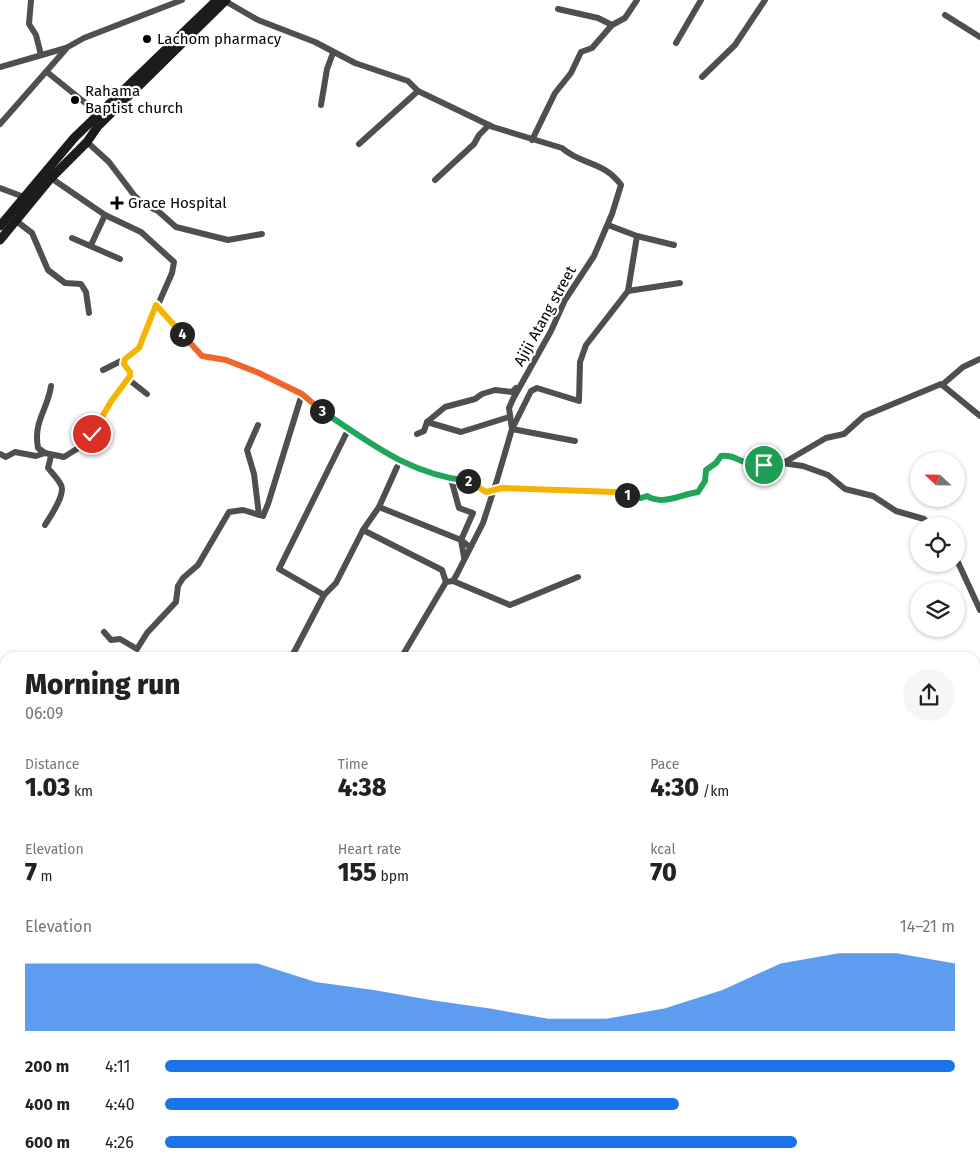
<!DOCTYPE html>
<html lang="en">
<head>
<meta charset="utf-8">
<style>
	:root { --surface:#fff; --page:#f6f6f6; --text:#222; --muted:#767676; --accent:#1a73e8 }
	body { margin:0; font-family:"Fira Sans",sans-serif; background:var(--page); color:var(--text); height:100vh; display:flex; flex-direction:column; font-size:19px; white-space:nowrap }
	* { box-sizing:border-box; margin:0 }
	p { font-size:16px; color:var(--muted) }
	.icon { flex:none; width:28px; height:28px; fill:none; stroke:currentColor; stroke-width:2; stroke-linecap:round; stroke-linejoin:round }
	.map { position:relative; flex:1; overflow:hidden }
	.sheet { position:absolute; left:0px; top:652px; width:980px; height:518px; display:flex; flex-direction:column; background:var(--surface); border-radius:15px 15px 0 0; box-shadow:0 1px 4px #0004 }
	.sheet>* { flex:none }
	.needle { width:32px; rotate:292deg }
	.controls { position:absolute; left:910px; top:452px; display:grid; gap:10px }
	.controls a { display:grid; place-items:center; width:55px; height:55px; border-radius:50%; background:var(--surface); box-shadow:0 1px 4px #0004; font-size:25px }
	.pin { position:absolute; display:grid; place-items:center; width:42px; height:42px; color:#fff; margin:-21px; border:2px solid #fff; border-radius:50%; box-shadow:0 1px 5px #0007 }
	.km { position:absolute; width:25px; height:25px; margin:-12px; border-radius:50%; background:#222; color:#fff; font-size:14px; line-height:25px; text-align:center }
	.round { display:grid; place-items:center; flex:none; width:52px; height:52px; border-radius:26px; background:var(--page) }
	.overview { display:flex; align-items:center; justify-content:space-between; height:85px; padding:0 25px }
	h1 { font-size:28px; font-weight:800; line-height:38px }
	.figures { display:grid; grid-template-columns:repeat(3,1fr); gap:8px; height:85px; padding:5px 25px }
	.figures div { display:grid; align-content:center }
	.figures b { font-size:25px; font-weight:800 }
	.figures small { font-size:14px; font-weight:400 }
	.figures p { font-size:14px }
	.chart { height:140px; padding:10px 25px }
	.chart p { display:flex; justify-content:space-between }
	.chart svg { width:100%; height:90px; margin-top:5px; fill:var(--accent); opacity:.7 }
	ul { padding:0 25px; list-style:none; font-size:16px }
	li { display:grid; grid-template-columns:80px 60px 1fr; align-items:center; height:38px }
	li i { height:12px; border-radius:6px; background:var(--accent) }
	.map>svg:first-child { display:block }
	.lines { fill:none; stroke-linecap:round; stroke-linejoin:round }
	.river { stroke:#9d9d9d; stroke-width:10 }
	.minor { stroke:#4f4f4f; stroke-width:6 }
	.secondary { stroke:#1c1c1c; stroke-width:9 }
	.split-1-casing { stroke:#fff; stroke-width:10 }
	.split-2-casing { stroke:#fff; stroke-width:10 }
	.split-3-casing { stroke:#fff; stroke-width:10 }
	.split-4-casing { stroke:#fff; stroke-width:10 }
	.split-5-casing { stroke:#fff; stroke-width:10 }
	.split-1 { stroke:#22a559; stroke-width:6 }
	.split-2 { stroke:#f5b400; stroke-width:6 }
	.split-3 { stroke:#22a559; stroke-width:6 }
	.split-4 { stroke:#f0652b; stroke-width:6 }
	.split-5 { stroke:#f5b400; stroke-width:6 }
	.poi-dot { fill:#000; stroke:#fff; stroke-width:2 }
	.labels { text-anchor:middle; stroke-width:4.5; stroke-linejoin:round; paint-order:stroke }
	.poi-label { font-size:15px; fill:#000; stroke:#fff; text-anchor:start }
	.street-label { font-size:15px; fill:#000; stroke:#fff }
</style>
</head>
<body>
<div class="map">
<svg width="980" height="1170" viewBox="0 0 980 1170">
	<rect width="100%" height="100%" fill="#fff"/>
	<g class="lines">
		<g class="river">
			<path d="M0 676 5 677"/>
			<path d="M975 689 980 684"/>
		</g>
		<g class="minor">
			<path d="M31 0 29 24 36 35 41 55"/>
			<path d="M225 1 258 20 315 42 355 63 408 81 418 91 493 127 562 148C581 165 604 161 621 185L612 214 594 256 565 300 551 331 513 399 509 408 512 429 497 480 483 523 457 574 453 581 446 582 401 658"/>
			<path d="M558 9 598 18 612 25"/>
			<path d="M945 15 980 37"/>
			<path d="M676 43 701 0"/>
			<path d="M0 67 66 48 84 38 182 0"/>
			<path d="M47 72 99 114"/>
			<path d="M702 77 735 45 765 0"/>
			<path d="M321 105 327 69 333 53"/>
			<path d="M0 124 66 49"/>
			<path d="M532 140 555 93 571 73 581 52 592 48 612 25 625 18 637 0"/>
			<path d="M87 142 109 162 134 195 143 204 158 211 176 227 228 240 262 234"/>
			<path d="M359 144 418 91"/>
			<path d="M435 180 474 144 479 135 489 125"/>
			<path d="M0 188 24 197"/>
			<path d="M15 220 32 233 48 270 65 283 81 284 86 292 89 313"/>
			<path d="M608 225 637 236 628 291"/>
			<path d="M637 236 674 245"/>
			<path d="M72 238 120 259"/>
			<path d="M91 245 105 215"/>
			<path d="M156 305 202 356 226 360 259 373 302 394 382 452 418 470 470 481 486 493 502 489 616 493 641 498 647 496C663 506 682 494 698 492L705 481 706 470 716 463 721 456 727 455 753 467 775 462 803 466 828 475 845 489 873 496 896 511 924 519 931 526"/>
			<path d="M103 370 125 359"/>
			<path d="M128 379 147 394"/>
			<path d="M942 385 963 367 980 359"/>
			<path d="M427 422 461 432 509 417"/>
			<path d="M258 425 247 450 254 474 259 515"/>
			<path d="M417 434 424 431 427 422 445 407 475 399 482 394 495 390 512 392 516 388"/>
			<path d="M575 441 512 429 531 391 537 388 579 401 580 362 586 345 628 291 680 283"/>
			<path d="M45 453 38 448C33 421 48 409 51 386"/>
			<path d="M0 454 6 457 15 452 36 456 45 453 64 457 83 445 112 400 130 376 131 372 124 364 125 359 139 348 172 273 174 262 141 232 105 215 51 178"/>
			<path d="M785 462 826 438 844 434 864 416 941 384 980 416"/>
			<path d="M451 479 459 508 473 513 461 540 464 557"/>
			<path d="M379 507 461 540 470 547"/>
			<path d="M45 525C50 517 66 494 61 485 58 479 52 473 48 468L51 456"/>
			<path d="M363 530 442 570 446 582"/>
			<path d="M956 558 980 610"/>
			<path d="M453 581 510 605 578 577"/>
			<path d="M324 595 279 569 349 428"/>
			<path d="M104 632 111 640 120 639 137 649 147 633 176 602 178 586 183 578 198 565 229 512 243 510 263 516 268 504 302 394"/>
			<path d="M291 658 324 595 336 583 363 530 379 507 397 467"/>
			<path d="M0 1033 5 1030"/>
			<path d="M286 1165 287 1170"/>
			<path d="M756 1168 757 1170"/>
			<path d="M87 1170V1165"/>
			<path d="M154 1170 156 1165"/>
			<path d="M633 1170 636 1165"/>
			<path d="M694 1170 695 1165"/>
			<path d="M868 1170V1165"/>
		</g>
		<g class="secondary">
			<path d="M0 226 74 138 217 0"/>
			<path d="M0 240 51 178 87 142 98 126 226 0"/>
		</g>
	</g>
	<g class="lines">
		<g class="split-1-casing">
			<path id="split-1" d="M627 495 641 498 647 496C663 506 682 494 698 492L705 481 706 470 716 463 721 456C736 453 747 469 764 465"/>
		</g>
		<g class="split-2-casing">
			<path id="split-2" d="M468 481 486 492 502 488 616 492 627 495"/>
		</g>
		<g class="split-3-casing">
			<path id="split-3" d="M322 411C371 443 408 474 468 481"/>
		</g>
		<g class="split-4-casing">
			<path id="split-4" d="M182 334 202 356 226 360 259 373 302 394 322 411"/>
		</g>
		<g class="split-5-casing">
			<path id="split-5" d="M92 434 112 400 130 376V372L124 364 125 359 139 348 156 305 182 334"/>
		</g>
		<use href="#split-1" class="split-1"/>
		<use href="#split-2" class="split-2"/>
		<use href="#split-3" class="split-3"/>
		<use href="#split-4" class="split-4"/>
		<use href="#split-5" class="split-5"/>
	</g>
	<g class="poi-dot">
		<circle cx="147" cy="39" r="5"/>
		<circle cx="75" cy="100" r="5"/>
		<path d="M114.5 195.5h5v5h5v5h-5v5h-5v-5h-5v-5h5z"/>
	</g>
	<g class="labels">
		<g class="poi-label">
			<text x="157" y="44">Lachom pharmacy</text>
			<text x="85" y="96">Rahama<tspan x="85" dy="17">Baptist church</tspan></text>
			<text x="128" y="208">Grace Hospital</text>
		</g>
		<g class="street-label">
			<text transform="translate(545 316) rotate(-61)" y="5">Ajiji Atang street</text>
		</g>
	</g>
</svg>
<div class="controls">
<a><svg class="needle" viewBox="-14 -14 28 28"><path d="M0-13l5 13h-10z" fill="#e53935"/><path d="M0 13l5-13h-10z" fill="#767676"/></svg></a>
<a><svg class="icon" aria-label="locate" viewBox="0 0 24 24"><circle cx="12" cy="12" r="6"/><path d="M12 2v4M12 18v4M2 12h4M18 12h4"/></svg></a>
<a><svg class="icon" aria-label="layers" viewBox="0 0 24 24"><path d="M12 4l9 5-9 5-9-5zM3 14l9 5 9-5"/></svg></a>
</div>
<div class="pin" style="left:764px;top:465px;background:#1e9e55"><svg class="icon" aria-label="arrive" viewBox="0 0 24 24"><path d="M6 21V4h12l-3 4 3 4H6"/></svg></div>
<div class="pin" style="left:92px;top:434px;background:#d93025"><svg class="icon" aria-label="check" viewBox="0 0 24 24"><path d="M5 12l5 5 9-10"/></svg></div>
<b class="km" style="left:627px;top:495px">1</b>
<b class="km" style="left:468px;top:481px">2</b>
<b class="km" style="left:322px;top:411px">3</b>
<b class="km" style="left:182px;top:334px">4</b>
<section class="sheet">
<div class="overview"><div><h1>Morning run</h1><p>06:09</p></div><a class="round"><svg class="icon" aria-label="share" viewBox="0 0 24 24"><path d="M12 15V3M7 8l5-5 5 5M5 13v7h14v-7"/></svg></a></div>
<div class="figures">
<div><p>Distance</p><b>1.03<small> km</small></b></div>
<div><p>Time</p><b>4:38</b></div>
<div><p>Pace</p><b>4:30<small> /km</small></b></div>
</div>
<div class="figures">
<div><p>Elevation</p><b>7<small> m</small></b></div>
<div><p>Heart rate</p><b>155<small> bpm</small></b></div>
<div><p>kcal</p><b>70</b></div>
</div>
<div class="chart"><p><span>Elevation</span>14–21 m</p>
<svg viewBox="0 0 160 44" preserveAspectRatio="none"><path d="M0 44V11L10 11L20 11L30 11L40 11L50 20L60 24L70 29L80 33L90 38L100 38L110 33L120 24L130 11L140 6L150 6L160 11V44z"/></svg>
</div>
<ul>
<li><b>200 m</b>4:11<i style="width:100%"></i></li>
<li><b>400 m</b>4:40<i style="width:65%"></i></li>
<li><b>600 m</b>4:26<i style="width:80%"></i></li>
</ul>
</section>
</div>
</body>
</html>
